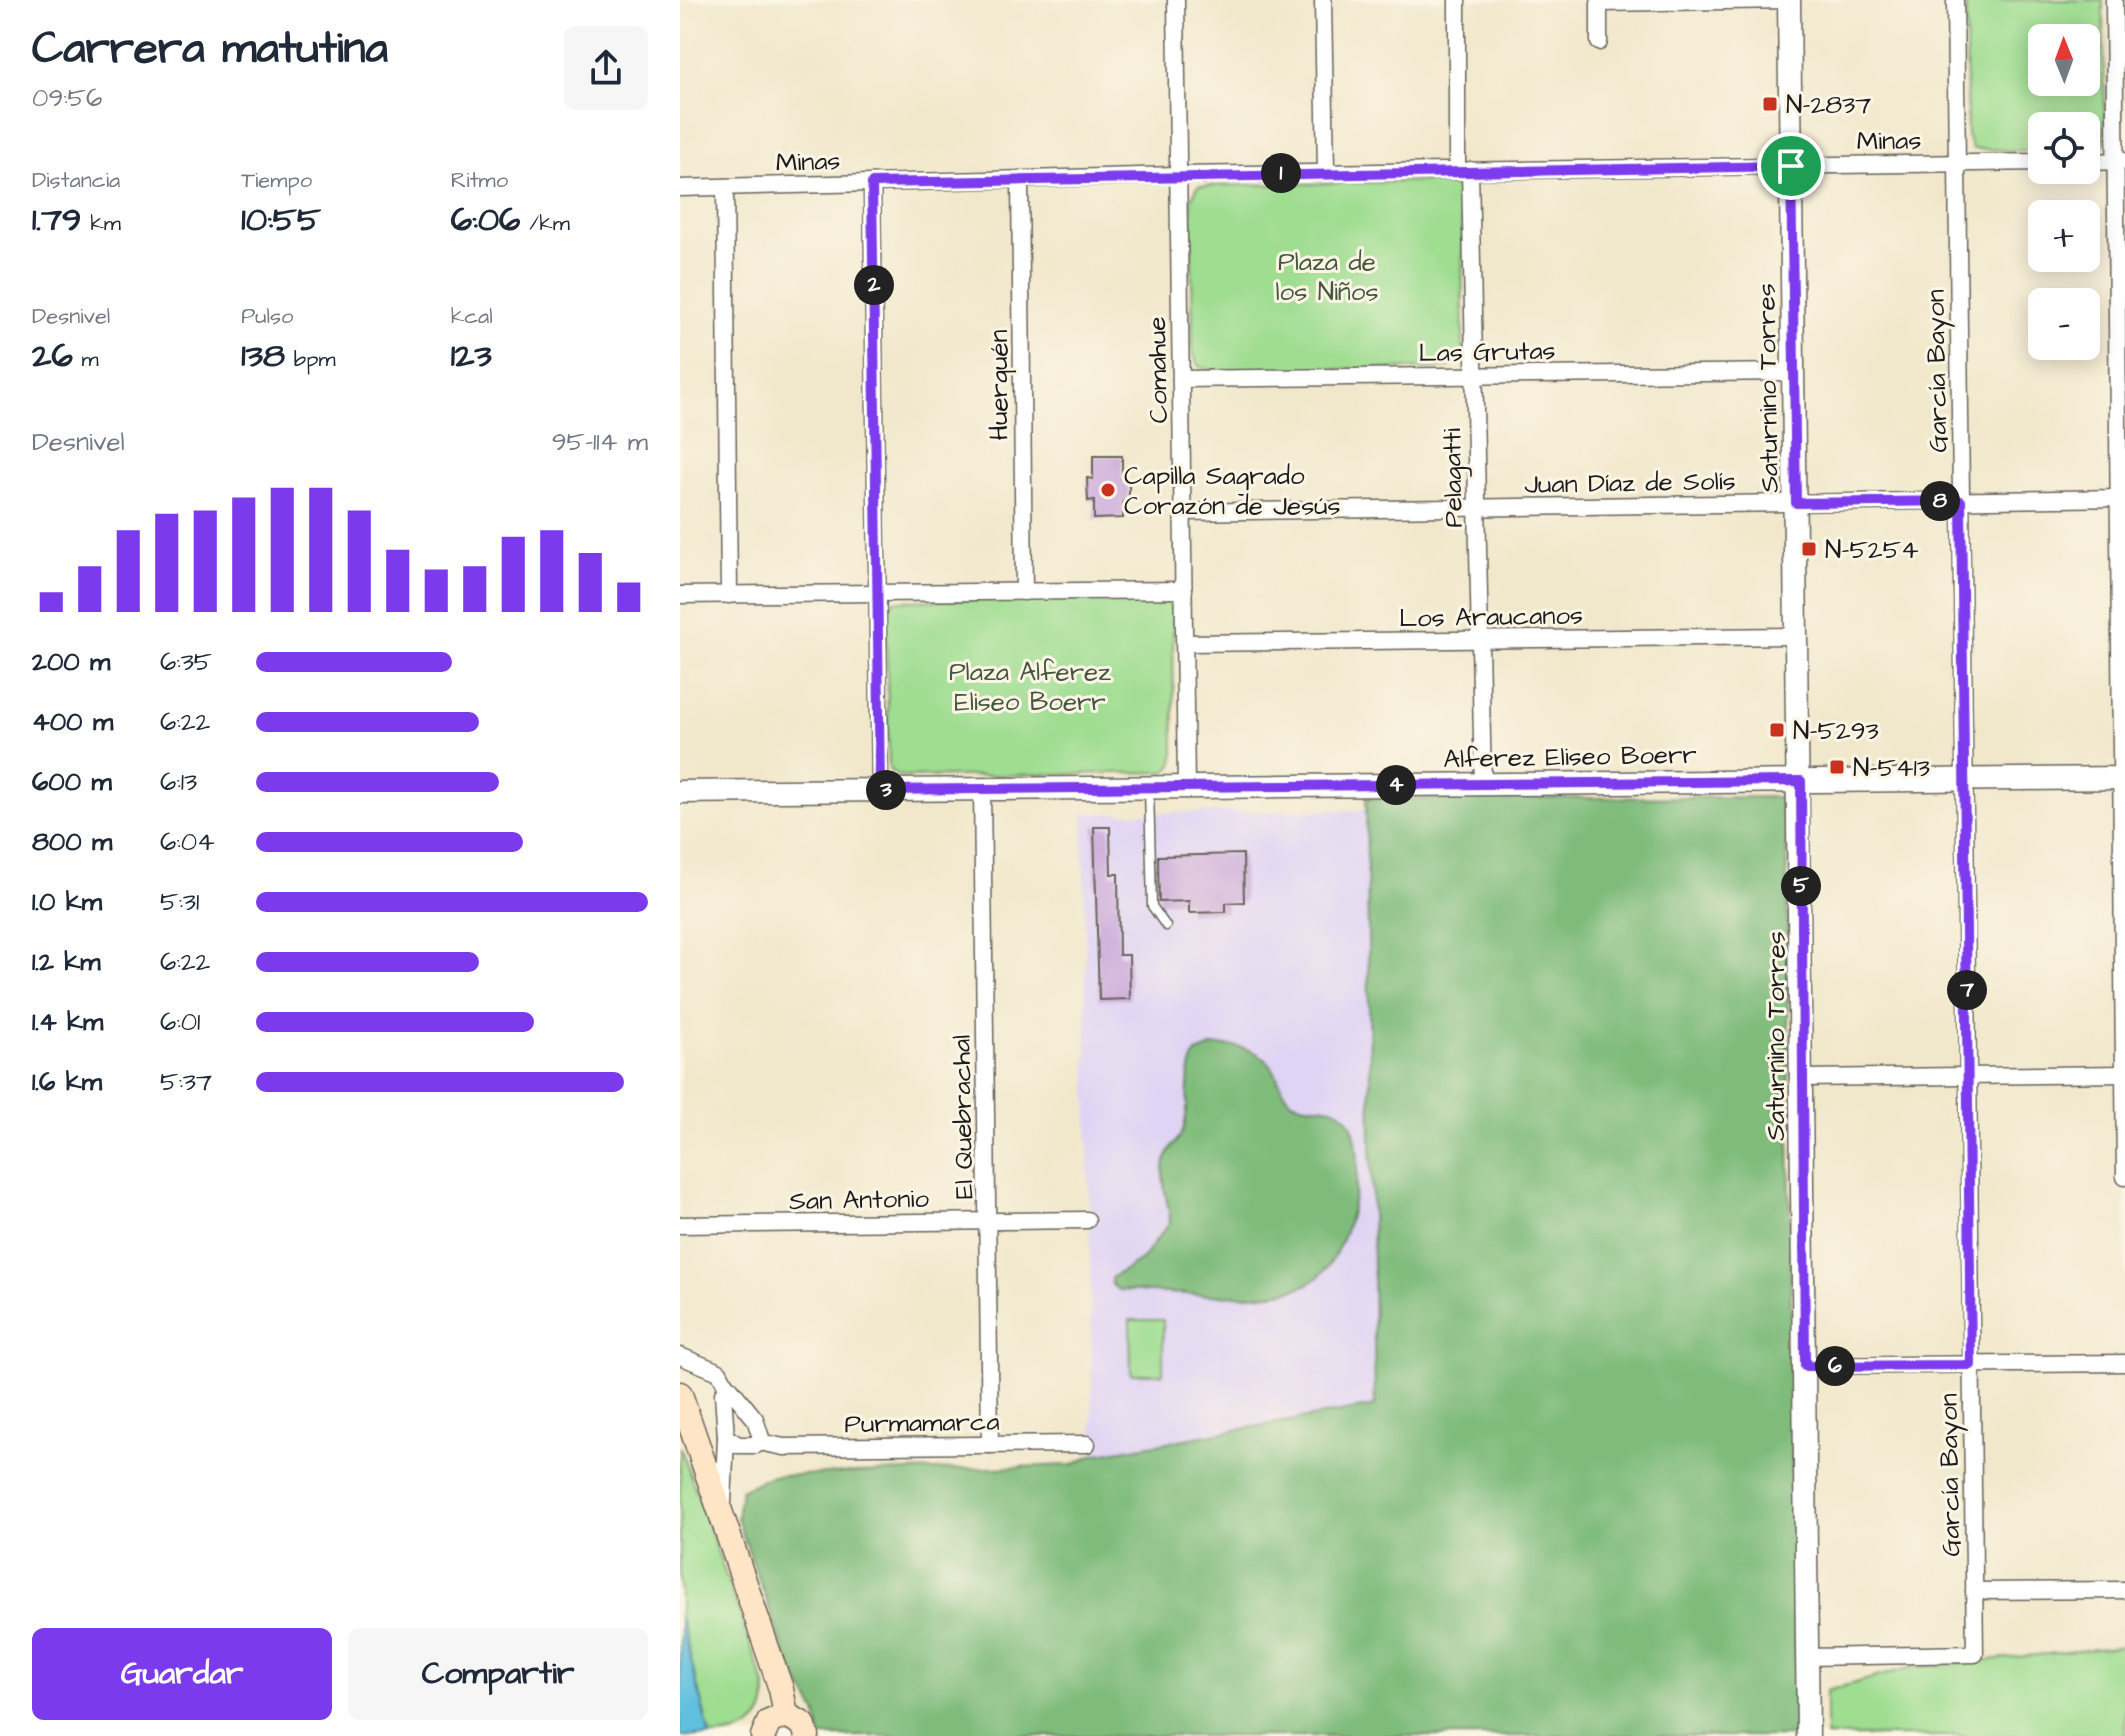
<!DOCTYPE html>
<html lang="es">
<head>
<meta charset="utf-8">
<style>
	:root { --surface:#fff; --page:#f6f6f7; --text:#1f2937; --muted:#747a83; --accent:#7c3aed }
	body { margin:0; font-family:"Architects Daughter",sans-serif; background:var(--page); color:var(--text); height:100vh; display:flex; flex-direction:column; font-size:30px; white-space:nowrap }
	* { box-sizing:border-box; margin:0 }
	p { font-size:26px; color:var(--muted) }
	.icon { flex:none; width:44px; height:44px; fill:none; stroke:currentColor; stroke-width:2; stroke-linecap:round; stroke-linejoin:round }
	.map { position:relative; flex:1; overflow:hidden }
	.drawer { display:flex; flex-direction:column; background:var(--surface); width:680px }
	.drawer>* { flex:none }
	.needle { width:52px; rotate:359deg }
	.tools { position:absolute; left:1348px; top:24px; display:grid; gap:16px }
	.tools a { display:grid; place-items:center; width:72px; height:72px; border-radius:12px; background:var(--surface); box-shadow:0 4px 20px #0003; font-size:40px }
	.pin { position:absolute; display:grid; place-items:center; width:68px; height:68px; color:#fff; margin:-34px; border:4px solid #fff; border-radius:50%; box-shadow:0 2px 8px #0007 }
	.km { position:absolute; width:40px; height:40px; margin:-20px; border-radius:50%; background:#222; color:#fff; font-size:22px; line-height:40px; text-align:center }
	.round { display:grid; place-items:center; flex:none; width:84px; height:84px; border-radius:12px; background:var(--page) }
	.summary { display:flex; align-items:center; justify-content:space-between; height:136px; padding:0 32px }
	h1 { font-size:44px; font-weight:800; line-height:60px }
	.figures { display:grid; grid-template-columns:repeat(3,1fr); gap:12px; height:136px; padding:8px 32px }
	.figures div { display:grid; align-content:center }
	.figures b { font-size:34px; font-weight:800 }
	.figures small { font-size:22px; font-weight:400 }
	.figures p { font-size:22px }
	.chart { height:224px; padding:16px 32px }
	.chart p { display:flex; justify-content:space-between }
	.chart svg { width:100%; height:144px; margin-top:8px; stroke:var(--accent); stroke-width:6 }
	.button { display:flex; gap:16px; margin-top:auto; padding:16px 32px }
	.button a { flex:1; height:92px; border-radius:12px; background:var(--accent); color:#fff; font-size:32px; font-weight:800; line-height:92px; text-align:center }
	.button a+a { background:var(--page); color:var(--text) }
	ul { padding:0 32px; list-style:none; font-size:26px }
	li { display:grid; grid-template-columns:128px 96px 1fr; align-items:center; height:60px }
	li i { height:20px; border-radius:10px; background:var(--accent) }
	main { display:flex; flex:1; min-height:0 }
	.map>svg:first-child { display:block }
	.built { fill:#e0d4f4 }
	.green { fill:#9fdd91; stroke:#5e7c56; stroke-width:2; fill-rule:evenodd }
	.forest { fill:#7fbc7b; stroke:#4e6c4c; stroke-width:2 }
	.water { fill:#60c0de; stroke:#3e6e7d; stroke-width:2 }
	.building { fill:#c8a6da }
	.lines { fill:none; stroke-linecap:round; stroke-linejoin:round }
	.service-casing { stroke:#67635a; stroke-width:11 }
	.minor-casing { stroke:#67635a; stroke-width:19 }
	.tertiary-casing { stroke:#67635a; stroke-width:25 }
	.secondary-casing { stroke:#67635a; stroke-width:27 }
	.service { stroke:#fff; stroke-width:8 }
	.minor { stroke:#fff; stroke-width:16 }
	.tertiary { stroke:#fff; stroke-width:22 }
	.secondary { stroke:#fde5c5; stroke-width:24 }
	.route-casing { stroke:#fff; stroke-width:16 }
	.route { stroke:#7c3aed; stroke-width:10 }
	.poi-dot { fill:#c8321e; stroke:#fcf5e5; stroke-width:3 }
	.labels { text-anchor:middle; stroke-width:6; stroke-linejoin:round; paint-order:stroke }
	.poi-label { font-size:26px; fill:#1c1c1c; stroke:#fcf5e5; text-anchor:start }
	.street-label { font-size:26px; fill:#1c1c1c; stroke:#fcf5e5 }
	.park-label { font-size:26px; fill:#43563f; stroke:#fcf5e5 }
</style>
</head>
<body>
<main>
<section class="drawer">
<div class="summary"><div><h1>Carrera matutina</h1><p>09:56</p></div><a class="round"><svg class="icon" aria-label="share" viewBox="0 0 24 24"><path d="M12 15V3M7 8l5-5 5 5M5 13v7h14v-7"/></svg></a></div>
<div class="figures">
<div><p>Distancia</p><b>1.79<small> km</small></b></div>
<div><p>Tiempo</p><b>10:55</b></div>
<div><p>Ritmo</p><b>6:06<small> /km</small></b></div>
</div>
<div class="figures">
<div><p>Desnivel</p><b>26<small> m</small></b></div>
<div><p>Pulso</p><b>138<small> bpm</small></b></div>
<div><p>kcal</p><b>123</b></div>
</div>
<div class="chart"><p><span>Desnivel</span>95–114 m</p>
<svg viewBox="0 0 160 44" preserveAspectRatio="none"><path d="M5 44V38M15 44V30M25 44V19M35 44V14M45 44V13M55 44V9M65 44V6M75 44V6M85 44V13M95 44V25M105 44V31M115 44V30M125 44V21M135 44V19M145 44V26M155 44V35"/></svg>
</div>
<ul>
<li><b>200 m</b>6:35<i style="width:50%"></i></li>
<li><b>400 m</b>6:22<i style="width:57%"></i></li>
<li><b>600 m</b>6:13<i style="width:62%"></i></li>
<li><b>800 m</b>6:04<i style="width:68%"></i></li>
<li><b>1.0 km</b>5:31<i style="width:100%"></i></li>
<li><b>1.2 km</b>6:22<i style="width:57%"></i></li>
<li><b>1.4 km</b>6:01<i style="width:71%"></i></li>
<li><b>1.6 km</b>5:37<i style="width:94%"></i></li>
</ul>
<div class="button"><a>Guardar</a><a>Compartir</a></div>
</section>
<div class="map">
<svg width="1445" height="1736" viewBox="0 0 1445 1736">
	<rect width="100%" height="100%" fill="#fcf5e5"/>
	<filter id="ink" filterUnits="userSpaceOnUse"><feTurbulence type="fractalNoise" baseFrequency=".0125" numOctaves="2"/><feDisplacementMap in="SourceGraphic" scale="16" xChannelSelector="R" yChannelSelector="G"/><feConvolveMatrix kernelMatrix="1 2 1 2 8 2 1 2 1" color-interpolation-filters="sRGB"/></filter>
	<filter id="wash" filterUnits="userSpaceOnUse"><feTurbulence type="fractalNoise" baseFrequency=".006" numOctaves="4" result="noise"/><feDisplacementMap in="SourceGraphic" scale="32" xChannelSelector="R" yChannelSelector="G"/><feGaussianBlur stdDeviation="1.8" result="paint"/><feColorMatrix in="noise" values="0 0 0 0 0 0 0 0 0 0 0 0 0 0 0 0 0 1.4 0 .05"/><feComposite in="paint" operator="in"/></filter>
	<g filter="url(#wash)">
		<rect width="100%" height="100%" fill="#f1e8cc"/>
		<path class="built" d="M686 810 695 1406 413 1455 403 814Z"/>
		<g class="green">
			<path d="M1286 0H1423L1425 137 1422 146 1406 150V126H1362V151L1293 149 1287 136ZM1362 38H1406V82H1362Z"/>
			<path d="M763 181 777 187 782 203 783 349 779 363 764 368 533 371 518 366 513 352 511 200 518 186Z"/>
			<path d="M483 597 490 604 493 614 494 757 493 765 486 772 226 777 216 775 209 769 206 616 213 601Z"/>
			<path d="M450 1320H483V1374H451Z"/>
			<path d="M0 1446 85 1686C91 1724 64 1736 30 1736L0 1617Z"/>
			<path d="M1445 1646V1736H1146V1691L1229 1668Z"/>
		</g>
		<g class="forest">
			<path d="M1106 797 1115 1736H141L136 1712 112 1671 57 1519 61 1490 90 1476 392 1465 413 1455 695 1406 686 799Z"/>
			<path d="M535 1046C560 1045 583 1049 595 1073 600 1083 602 1093 611 1101 629 1110 653 1100 667 1118 693 1151 668 1266 628 1284 585 1304 487 1292 439 1290L432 1285 431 1278 461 1260 490 1222C489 1199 477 1177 488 1154 492 1144 502 1138 504 1127 511 1101 503 1078 516 1053Z"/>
		</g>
		<path class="water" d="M0 1617 30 1736H0Z"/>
		<g id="blocks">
			<g class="building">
				<path d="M413 456H442V479H449V500L443 501V518L414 519V500L408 501 407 478 413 479Z"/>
				<path d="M414 827H430L431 874H438L439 955H449L450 999 419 1000Z"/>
				<path d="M563 854 564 902 546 903V912L509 913V901L479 902 478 856Z"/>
			</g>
		</g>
	</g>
	<g filter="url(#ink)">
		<use href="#blocks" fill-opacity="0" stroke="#67635a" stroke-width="2"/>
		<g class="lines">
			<g class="service-casing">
				<path id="service" d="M469 788 472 906 486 926"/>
			</g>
			<g class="minor-casing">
				<g id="minor">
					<path d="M496 0 506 787"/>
					<path d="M643 0 646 172"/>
					<path d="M777 0V171"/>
					<path d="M1434 0 1445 1177"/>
					<path d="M919 42V3L1109 0"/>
					<path d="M1406 162 1444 161"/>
					<path d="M790 170 803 785"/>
					<path d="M340 179 344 592"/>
					<path d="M192 183 200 790"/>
					<path d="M45 187 49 595"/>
					<path d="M0 188 498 175 1362 162"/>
					<path d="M501 379 1114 372"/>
					<path d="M503 512 1445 498"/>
					<path d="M0 595 504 590"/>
					<path d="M505 643 1118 636"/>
					<path d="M302 789 310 1445"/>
					<path d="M1123 1078 1445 1074"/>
					<path d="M0 1225 407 1220"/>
					<path d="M0 1356 39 1372 48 1389"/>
					<path d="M1125 1366 1445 1363"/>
					<path d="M50 1388 75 1419 81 1438 76 1445H58L46 1437 43 1394Z"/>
					<path d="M79 1442 104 1447 407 1444"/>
					<path d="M43 1503 46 1437"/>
					<path d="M1294 1591 1445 1590"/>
					<path d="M1128 1657 1295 1654 1275 0"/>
				</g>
			</g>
			<g class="tertiary-casing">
				<g id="tertiary">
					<path d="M1109 0 1128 1736"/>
					<path d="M0 792 1445 778"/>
				</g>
			</g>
			<g class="secondary-casing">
				<g id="secondary">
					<path d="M0 1394 101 1689 106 1715"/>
					<path d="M83 1736 89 1722 106 1715 123 1724 127 1736"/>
				</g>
			</g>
			<use href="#service" class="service"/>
			<use href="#minor" class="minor"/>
			<use href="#tertiary" class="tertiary"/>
			<use href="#secondary" class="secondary"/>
		</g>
	</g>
	<g class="lines" filter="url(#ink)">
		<g class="route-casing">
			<path id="route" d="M1111 166 1116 503 1281 501 1291 1365 1125 1366 1121 781 200 790 192 183Z"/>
		</g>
		<use href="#route" class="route"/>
	</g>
	<g class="poi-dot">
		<rect x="1082" y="96" width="16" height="16" rx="4"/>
		<circle cx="428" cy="490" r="8"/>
		<rect x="1121" y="541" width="16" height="16" rx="4"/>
		<rect x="1089" y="722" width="16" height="16" rx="4"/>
		<rect x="1149" y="759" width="16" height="16" rx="4"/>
	</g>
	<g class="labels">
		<g class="poi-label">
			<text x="1106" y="113">N-2837</text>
			<text x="444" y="484">Capilla Sagrado<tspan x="444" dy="30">Corazón de Jesús</tspan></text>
			<text x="1145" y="558">N-5254</text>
			<text x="1113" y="739">N-5293</text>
			<text x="1173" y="776">N-5413</text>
		</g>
		<g class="street-label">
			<text transform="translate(1209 140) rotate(-1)" y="9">Minas</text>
			<text transform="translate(128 161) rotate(-2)" y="9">Minas</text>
			<text transform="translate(807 351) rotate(-1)" y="9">Las Grutas</text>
			<text transform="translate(477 370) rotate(-91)" y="9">Comahue</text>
			<text transform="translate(1256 371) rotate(-91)" y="9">García Bayon</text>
			<text transform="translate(318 385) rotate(-90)" y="9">Huerquén</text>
			<text transform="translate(1087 388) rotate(-91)" y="9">Saturnino Torres</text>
			<text transform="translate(772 478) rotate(-91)" y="9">Pelagatti</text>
			<text transform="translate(950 482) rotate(-1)" y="9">Juan Díaz de Solís</text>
			<text transform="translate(811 616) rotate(-1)" y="9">Los Araucanos</text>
			<text transform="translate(890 756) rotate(-1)" y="9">Alferez Eliseo Boerr</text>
			<text transform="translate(1095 1036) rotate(-90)" y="9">Saturnino Torres</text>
			<text transform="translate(282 1117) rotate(-91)" y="9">El Quebrachal</text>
			<text transform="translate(179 1199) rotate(-1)" y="9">San Antonio</text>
			<text transform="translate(242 1422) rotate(-1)" y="9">Purmamarca</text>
			<text transform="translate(1269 1475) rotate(-91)" y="9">García Bayon</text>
		</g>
		<g class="park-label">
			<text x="647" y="270">Plaza de<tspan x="647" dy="30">los Niños</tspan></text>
			<text x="350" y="680">Plaza Alferez<tspan x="350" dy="30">Eliseo Boerr</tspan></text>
		</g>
	</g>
</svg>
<div class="tools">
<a><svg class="needle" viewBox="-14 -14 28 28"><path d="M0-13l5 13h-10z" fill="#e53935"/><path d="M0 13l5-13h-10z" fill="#747a83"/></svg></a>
<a><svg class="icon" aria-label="locate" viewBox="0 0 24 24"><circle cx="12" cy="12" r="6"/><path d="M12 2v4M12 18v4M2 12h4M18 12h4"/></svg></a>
<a>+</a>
<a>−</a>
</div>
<div class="pin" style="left:1111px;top:166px;background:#1e9e55"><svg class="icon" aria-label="arrive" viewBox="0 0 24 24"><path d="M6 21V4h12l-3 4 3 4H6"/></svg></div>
<b class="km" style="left:601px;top:173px">1</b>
<b class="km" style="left:194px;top:285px">2</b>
<b class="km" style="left:206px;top:790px">3</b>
<b class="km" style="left:716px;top:785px">4</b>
<b class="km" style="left:1121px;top:886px">5</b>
<b class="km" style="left:1155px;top:1366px">6</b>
<b class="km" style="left:1287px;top:990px">7</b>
<b class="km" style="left:1260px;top:501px">8</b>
</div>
</main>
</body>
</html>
